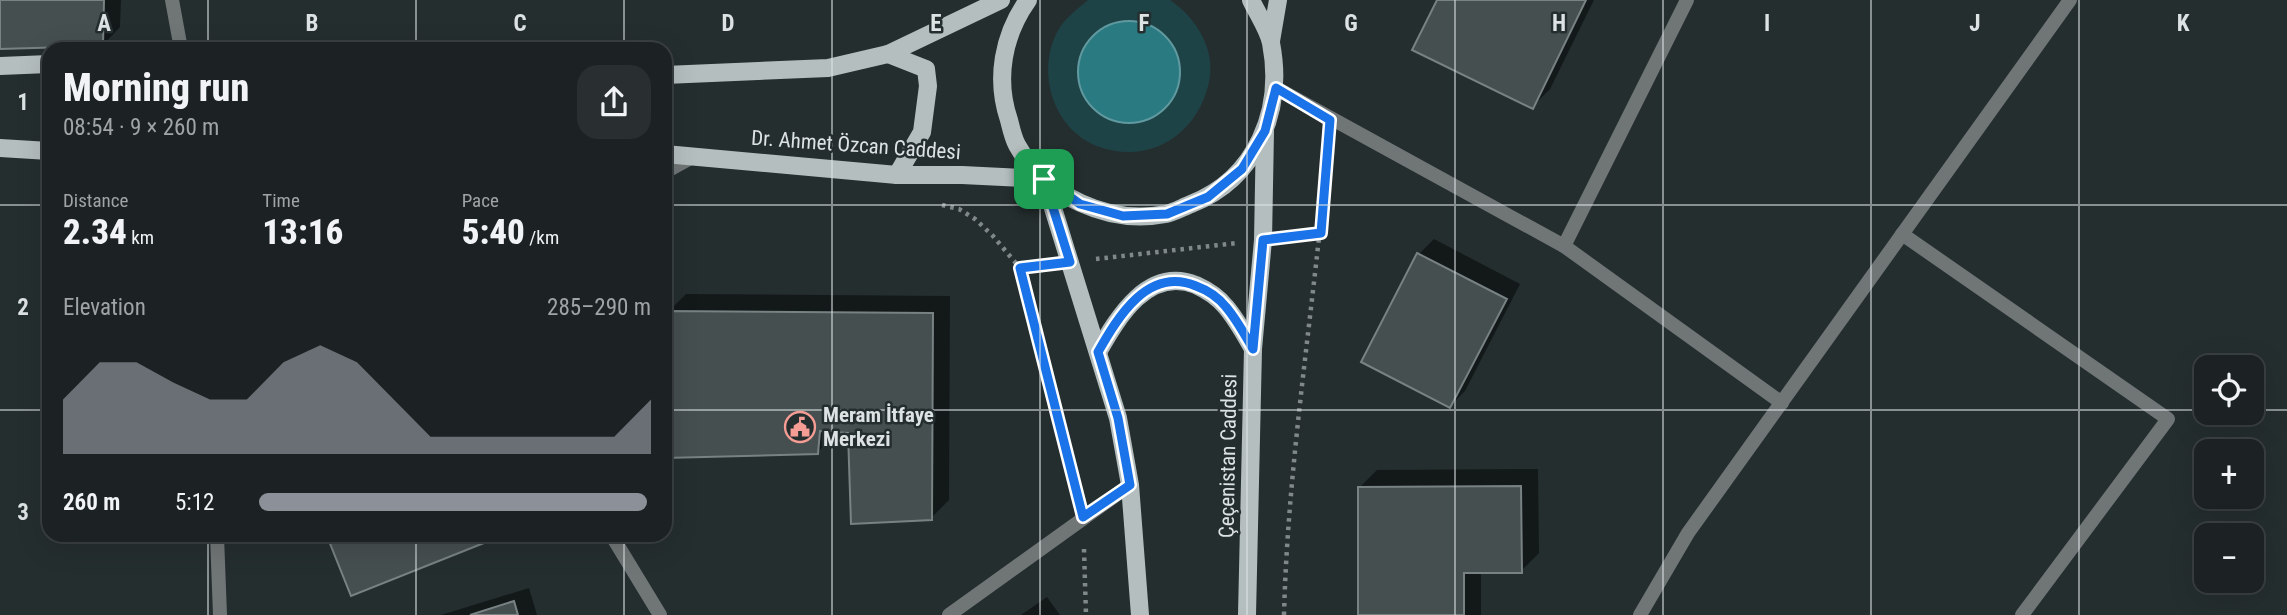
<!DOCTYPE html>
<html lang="en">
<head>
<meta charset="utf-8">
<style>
	:root { --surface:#1c2223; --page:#292f30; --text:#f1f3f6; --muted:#a0a4a6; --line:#3a3f41; --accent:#8c9099 }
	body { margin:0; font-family:"Roboto Condensed",sans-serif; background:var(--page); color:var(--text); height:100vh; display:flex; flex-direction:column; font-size:26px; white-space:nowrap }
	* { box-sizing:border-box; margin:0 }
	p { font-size:23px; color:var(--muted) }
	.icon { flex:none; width:38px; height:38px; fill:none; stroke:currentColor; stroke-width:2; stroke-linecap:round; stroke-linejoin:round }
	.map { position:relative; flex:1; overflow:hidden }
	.details { position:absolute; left:42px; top:42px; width:630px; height:500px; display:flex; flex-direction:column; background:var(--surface); border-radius:21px; box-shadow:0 7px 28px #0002,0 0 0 2px var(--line) }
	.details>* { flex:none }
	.fabs { position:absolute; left:2194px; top:355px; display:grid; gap:14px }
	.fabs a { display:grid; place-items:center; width:70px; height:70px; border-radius:14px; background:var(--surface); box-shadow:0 7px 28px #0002,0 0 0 2px var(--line); font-size:35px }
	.pin { position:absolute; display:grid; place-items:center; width:60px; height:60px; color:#fff; margin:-30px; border-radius:14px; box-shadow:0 4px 10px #0006 }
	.round { display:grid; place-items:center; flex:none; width:74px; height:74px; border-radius:21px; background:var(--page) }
	.head { display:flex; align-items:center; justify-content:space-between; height:119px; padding:0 21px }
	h1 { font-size:38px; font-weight:800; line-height:52px }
	.stats { display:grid; grid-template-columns:repeat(3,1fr); gap:10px; height:119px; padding:7px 21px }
	.stats div { display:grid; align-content:center }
	.stats b { font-size:35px; font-weight:800 }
	.stats small { font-size:19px; font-weight:400 }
	.stats p { font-size:19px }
	.chart { height:196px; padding:14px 21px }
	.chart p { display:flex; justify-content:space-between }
	.chart svg { width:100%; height:126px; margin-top:7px; fill:var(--accent); opacity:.7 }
	ul { padding:0 21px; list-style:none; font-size:23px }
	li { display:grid; grid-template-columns:112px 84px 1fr; align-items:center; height:52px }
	li i { height:18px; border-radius:9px; background:var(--accent) }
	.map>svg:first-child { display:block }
	.green { fill:#1e4347 }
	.water { fill:#2a7a82; stroke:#60999f; stroke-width:2 }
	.shadow { fill:#0007 }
	.building { fill:#464f50; stroke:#788283; stroke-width:2 }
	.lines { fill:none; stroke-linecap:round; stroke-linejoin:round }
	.path { stroke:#818889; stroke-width:4.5; stroke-dasharray:3.5 5; stroke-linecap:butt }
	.minor { stroke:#707576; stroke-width:14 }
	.tertiary { stroke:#707576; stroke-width:14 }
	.primary { stroke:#b5bebf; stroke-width:18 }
	.route-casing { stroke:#fff; stroke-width:14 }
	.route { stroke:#1a73e8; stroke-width:9 }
	.grid { fill:none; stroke:#dde2e3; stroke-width:2; stroke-opacity:0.55 }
	.labels { text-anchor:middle; stroke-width:5; stroke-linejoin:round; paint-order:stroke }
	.street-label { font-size:21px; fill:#dde2e3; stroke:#252e2f }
	.poi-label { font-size:21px; font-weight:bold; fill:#dde2e3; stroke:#252e2f; text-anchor:start }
	.grid-label { font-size:23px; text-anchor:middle; font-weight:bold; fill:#dde2e3; stroke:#252e2f; stroke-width:5; stroke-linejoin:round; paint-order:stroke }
</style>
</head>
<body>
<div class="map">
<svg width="2287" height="615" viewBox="0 0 2287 615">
	<rect width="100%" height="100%" fill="#252e2f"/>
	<path class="green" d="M1088 0H1170C1194 16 1214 46 1210 76 1202 131 1152 167 1097 146 1056 130 1038 79 1054 39 1060 22 1075 11 1088 0Z"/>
	<circle class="water" cx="1129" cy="72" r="51"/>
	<g class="shadow">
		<path d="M0 0H121L120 27 103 45 0 47Z"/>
		<path d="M1439 0H1594L1550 89 1532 107Z"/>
		<path d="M1434 239 1520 284 1465 391 1450 406 1363 361 1419 254Z"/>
		<path d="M686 294 950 296 949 500 931 518 850 431 836 430 835 434 818 452 668 312Z"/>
		<path d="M1538 469 1539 553 1521 571H1481V615H1359V488L1377 470Z"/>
		<path d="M328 536H497L352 594Z"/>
		<path d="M529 588 537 615H441Z"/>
		<path d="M1047 597 1060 615H1021Z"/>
	</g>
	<g class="building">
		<path d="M0 0H104L103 46 0 49Z"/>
		<path d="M1437 0H1586L1533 109 1412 50Z"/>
		<path d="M1417 253 1507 299 1450 408 1361 362Z"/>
		<path d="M666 311 933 313 932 520 851 524 848 433 820 431 818 454 665 458Z"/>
		<path d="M1521 486 1522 573H1464V615H1358V487Z"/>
		<path d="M327 536H499V537L351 596Z"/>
		<path d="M514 601 518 615H470Z"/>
	</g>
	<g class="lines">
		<g class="path">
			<path d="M942 205 959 209 975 219 993 236 1020 268 1077 492"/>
			<path d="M1291 236 1321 233"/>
			<path d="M1096 259 1237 243"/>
			<path d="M1020 268 1042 265"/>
			<path d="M1084 549 1086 615"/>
			<path d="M1284 615C1288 458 1315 302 1328 145"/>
		</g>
		<g class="minor">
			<path d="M1276 88 1564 246 1782 403"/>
			<path d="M665 172 694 156"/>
			<path d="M1902 234 2168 419 2022 615"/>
			<path d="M1564 246 1687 0"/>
			<path d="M612 536 660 615"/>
			<path d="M949 615 1130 485"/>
			<path d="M1640 615 1688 533 2070 0"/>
		</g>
		<g class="tertiary">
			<path d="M172 0 181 49"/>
			<path d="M217 536 220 615"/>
		</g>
		<g class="primary">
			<path d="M1028 0C1003 35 995 79 1009 120 1011 128 1013 138 1017 145 1046 197 1109 225 1166 214 1175 212 1183 207 1191 204 1257 178 1284 110 1271 43 1268 29 1257 13 1251 0"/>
			<path d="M1271 41 1278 0"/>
			<path d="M888 54 926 69 928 86 922 132 897 175"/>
			<path d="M0 66 49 64"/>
			<path d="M665 75 828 68 888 54 1001 0"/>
			<path d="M0 148 49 151"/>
			<path d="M665 154 897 175H962L1044 179"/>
			<path d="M1044 179 1118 418 1130 485 1140 615"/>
			<path d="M1098 352C1118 317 1148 266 1196 285 1207 290 1218 297 1226 307 1237 320 1245 335 1253 349"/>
			<path d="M1247 615 1253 349 1263 240 1265 131"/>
		</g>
	</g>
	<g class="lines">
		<g class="route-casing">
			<path id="route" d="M1276 88 1330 120 1321 233 1263 240 1253 349C1245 335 1237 320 1226 307 1218 297 1207 290 1196 286 1148 266 1118 317 1098 352L1118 418 1130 485 1083 517 1020 268 1070 262 1044 179 1080 204 1123 216 1167 214 1208 197 1242 169 1265 131Z"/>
		</g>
		<use href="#route" class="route"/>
	</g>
	<path class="grid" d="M208 0V49M416 0V49M624 0V49M832 0V615M1040 0V615M1247 0V615M1455 0V615M1663 0V615M1871 0V615M2079 0V615M0 205H49M665 205H2287M0 410H49M665 410H2207M2252 410H2287M208 536V615M416 536V615M624 536V615"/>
	<defs>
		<g id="civic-ring" transform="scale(1.575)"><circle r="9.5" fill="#252e2f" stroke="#f59c95" stroke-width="1.5"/><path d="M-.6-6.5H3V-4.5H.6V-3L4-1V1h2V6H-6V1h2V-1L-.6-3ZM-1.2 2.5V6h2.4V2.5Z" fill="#f59c95"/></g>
	</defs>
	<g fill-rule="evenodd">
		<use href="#civic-ring" x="800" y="427"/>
	</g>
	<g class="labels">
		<g class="street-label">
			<text transform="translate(856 145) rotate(4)" y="7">Dr. Ahmet Özcan Caddesi</text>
			<text transform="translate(1228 456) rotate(-89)" y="7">Çeçenistan Caddesi</text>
		</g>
		<g class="poi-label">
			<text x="823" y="422">Meram İtfaye<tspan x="823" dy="24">Merkezi</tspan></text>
		</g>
	</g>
	<g class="grid-label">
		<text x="104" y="31">A</text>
		<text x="312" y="31">B</text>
		<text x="520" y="31">C</text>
		<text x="728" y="31">D</text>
		<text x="936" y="31">E</text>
		<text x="1144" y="31">F</text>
		<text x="1351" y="31">G</text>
		<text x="1559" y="31">H</text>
		<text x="1767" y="31">I</text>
		<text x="1975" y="31">J</text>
		<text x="2183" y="31">K</text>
		<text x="23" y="110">1</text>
		<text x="23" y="315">2</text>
		<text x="23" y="520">3</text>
	</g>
</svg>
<div class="fabs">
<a><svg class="icon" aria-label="locate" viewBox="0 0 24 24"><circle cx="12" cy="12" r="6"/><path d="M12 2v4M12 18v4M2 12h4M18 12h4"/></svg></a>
<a>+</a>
<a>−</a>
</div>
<div class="pin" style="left:1044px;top:179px;background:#1e9e55"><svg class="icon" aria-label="arrive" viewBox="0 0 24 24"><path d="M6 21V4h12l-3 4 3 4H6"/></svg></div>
<section class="details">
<div class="head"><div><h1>Morning run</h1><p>08:54 · 9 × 260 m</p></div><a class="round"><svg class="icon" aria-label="share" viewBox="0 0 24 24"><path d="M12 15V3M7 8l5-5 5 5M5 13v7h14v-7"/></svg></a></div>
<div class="stats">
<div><p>Distance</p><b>2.34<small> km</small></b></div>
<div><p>Time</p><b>13:16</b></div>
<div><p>Pace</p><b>5:40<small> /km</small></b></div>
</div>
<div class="chart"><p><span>Elevation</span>285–290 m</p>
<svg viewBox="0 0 160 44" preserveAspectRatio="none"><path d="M0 44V25L10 12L20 12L30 19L40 25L50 25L60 12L70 6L80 12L90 25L100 38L110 38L120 38L130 38L140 38L150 38L160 25V44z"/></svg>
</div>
<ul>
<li><b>260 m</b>5:12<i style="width:99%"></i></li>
</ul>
</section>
</div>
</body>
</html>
